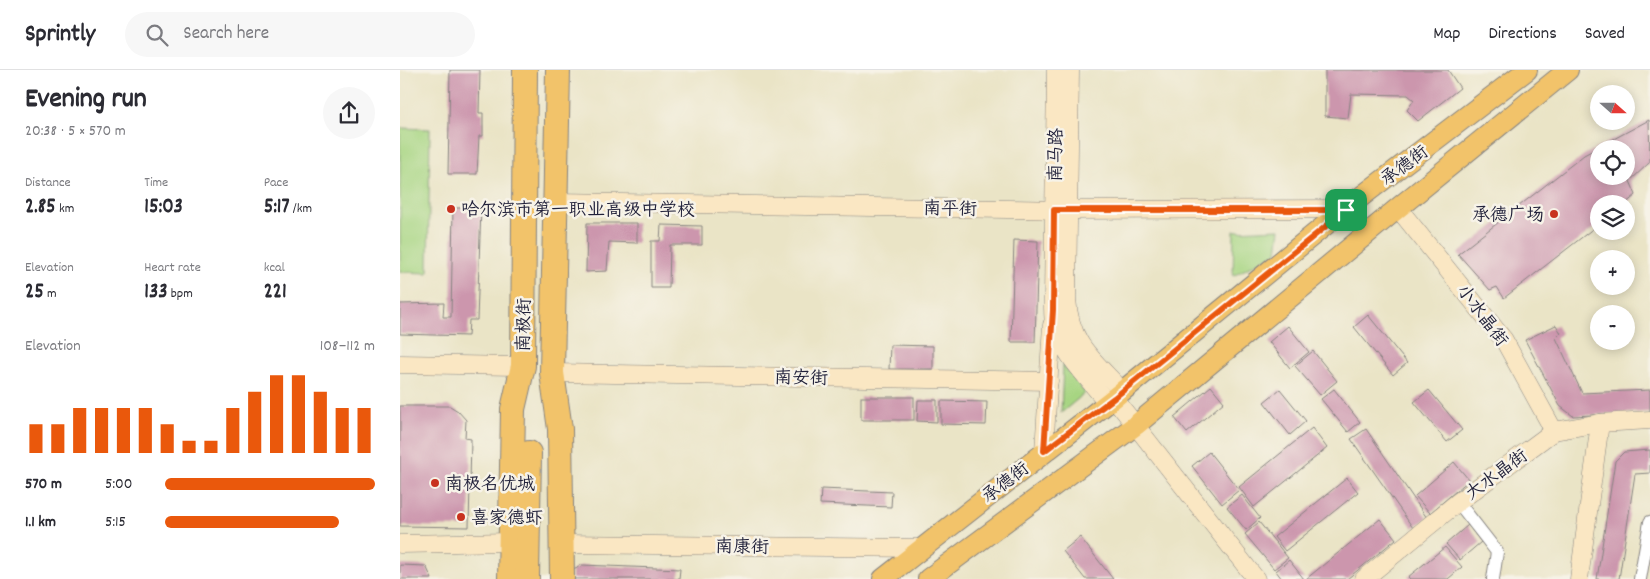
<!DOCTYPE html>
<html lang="en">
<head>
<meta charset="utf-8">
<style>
	:root { --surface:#fff; --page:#f7f7f7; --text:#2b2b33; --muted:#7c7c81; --line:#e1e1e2; --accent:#ea580c }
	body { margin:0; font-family:Dekko,"LXGW WenKai TC",sans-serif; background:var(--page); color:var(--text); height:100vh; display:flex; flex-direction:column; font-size:19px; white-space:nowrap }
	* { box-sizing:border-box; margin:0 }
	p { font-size:16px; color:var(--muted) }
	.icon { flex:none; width:28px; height:28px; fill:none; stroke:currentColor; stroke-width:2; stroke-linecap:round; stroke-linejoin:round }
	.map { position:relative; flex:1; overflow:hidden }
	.panel { display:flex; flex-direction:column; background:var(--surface); width:400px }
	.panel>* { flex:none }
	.needle { width:32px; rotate:111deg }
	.fabs { position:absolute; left:1190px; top:15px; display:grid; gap:10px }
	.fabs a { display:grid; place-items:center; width:45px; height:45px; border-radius:50%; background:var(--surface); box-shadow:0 2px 12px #0003; font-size:25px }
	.pin { position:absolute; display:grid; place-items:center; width:42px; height:42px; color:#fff; margin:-21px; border-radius:10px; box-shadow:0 2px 8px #0006 }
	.round { display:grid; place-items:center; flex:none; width:52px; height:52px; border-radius:26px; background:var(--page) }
	.summary { display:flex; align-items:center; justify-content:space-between; height:85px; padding:0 25px }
	h1 { font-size:28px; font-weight:800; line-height:38px }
	.stats { display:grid; grid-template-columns:repeat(3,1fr); gap:8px; height:85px; padding:5px 25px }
	.stats div { display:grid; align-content:center }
	.stats b { font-size:21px; font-weight:800 }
	.stats small { font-size:14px; font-weight:400 }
	.stats p { font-size:14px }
	.chart { height:140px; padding:10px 25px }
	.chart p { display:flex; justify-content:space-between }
	.chart svg { width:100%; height:90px; margin-top:5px; stroke:var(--accent); stroke-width:6 }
	ul { padding:0 25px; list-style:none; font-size:16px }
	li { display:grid; grid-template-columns:80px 60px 1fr; align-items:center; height:38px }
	li i { height:12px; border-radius:6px; background:var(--accent) }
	header { display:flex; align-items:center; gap:30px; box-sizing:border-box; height:70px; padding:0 25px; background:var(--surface); border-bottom:1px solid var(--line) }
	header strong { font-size:24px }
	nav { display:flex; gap:28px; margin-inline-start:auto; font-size:18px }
	.search { width:350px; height:45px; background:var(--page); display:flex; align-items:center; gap:12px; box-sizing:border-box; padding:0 18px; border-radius:28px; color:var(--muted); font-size:19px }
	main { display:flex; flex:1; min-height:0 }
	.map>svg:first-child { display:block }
	.green { fill:#a7d582; stroke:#647c5e }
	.building { fill:#cc96ad; fill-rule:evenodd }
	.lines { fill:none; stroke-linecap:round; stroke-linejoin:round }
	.street-casing { stroke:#868380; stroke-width:14 }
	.secondary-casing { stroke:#868380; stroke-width:19 }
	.primary-casing { stroke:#868380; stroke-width:22 }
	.highway-casing { stroke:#868380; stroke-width:26 }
	.street { stroke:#fff; stroke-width:12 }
	.secondary { stroke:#fae7c3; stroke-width:18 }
	.primary { stroke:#f2c36a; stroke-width:20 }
	.highway { stroke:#f2c36a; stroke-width:24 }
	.route-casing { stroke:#fff; stroke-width:10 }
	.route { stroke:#ea580c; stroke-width:6 }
	.poi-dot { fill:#c8321e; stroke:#f7f3e8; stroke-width:2 }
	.labels { text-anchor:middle; stroke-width:5; stroke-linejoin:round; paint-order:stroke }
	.street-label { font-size:18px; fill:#22223b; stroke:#f7f3e8 }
	.poi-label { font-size:18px; fill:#22223b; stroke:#f7f3e8; text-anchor:start }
</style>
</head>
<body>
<header>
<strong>Sprintly</strong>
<div class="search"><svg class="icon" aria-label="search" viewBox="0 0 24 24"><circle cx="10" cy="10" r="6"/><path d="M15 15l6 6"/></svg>Search here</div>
<nav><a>Map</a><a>Directions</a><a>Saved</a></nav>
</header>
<main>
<section class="panel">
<div class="summary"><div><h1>Evening run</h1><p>20:38 · 5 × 570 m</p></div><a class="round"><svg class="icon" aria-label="share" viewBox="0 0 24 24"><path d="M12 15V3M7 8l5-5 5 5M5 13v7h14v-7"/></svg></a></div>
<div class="stats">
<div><p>Distance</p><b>2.85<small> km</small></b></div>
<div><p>Time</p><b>15:03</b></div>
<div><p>Pace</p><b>5:17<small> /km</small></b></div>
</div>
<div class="stats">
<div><p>Elevation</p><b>25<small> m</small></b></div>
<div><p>Heart rate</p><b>133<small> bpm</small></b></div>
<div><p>kcal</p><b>221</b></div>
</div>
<div class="chart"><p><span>Elevation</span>108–112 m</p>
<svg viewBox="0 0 160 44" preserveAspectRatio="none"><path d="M5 44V30M15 44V30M25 44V22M35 44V22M45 44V22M55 44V22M65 44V30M75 44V38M85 44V38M95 44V22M105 44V14M115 44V6M125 44V6M135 44V14M145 44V22M155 44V22"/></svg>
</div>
<ul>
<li><b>570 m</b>5:00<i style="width:100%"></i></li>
<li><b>1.1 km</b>5:15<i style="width:83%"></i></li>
</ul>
</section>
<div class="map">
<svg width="1250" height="509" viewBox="0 0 1250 509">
	<rect width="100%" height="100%" fill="#f7f3e8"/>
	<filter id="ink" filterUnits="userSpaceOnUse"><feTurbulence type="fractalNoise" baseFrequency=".02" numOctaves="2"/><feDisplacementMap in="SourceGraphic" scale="10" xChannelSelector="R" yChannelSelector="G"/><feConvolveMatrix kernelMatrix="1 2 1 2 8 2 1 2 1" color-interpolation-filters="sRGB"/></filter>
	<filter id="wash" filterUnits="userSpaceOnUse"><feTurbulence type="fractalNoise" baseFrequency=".0096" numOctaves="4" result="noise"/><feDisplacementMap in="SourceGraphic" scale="20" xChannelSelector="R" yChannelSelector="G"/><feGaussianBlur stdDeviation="1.12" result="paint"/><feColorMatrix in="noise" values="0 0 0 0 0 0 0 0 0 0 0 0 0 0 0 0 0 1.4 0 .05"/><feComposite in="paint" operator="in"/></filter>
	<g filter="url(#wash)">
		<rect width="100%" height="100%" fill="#eae4c6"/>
		<g class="green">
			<path d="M0 58 30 59 28 203 0 202Z"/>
			<path d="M880 159 877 182 833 206 834 161Z"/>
			<path d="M663 295 685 323 661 343Z"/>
		</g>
		<g id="blocks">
			<g class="building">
				<path d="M50 0H80L79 43H83V66H79L77 104H48Z"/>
				<path d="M925 0H1048L1060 18 1018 51 1007 40 1014 30 1008 25 951 24 948 48 925 46Z"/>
				<path d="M1249 50 1250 92 1230 111 1236 125 1225 134H1199V154L1104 228 1097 217 1090 220 1058 184 1184 85ZM1199 79H1226V106H1199Z"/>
				<path d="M53 138H81L77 250H69L68 266 0 264V234L44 233 43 247H51Z"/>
				<path d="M187 153H237V173L209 172 207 201 186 202Z"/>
				<path d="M261 155 302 156V175H270L269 218H251V171H260Z"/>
				<path d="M614 170 638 171 635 272H611Z"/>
				<path d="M968 245 1007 293 993 305 954 257Z"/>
				<path d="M1156 255 1161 263 1156 268 1182 323 1250 320V342L1173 346 1160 336 1125 270Z"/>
				<path d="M888 256 909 282 890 298 869 272Z"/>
				<path d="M490 275 533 276V299H489Z"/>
				<path d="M913 281 937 311 920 325 895 296Z"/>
				<path d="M811 316 824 332 787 363 774 347Z"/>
				<path d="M880 319 906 351 890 365 864 332Z"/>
				<path d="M934 319 960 352 948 362 921 329Z"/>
				<path d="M1029 320 1062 360 1047 372 1014 332Z"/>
				<rect x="461" y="327" width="53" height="23"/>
				<path d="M518 330H537V352L517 351Z"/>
				<path d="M541 331 587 332 586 355 541 354Z"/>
				<path d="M0 336H50L58 341 66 350 65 368 71 369 69 457 0 456Z"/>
				<path d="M912 358 927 378 854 437 839 417Z"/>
				<path d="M966 359 1027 448 1013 458 951 369Z"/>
				<path d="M1250 380V403L1235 404 1219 509H1197L1215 391 1224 382Z"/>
				<path d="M809 382 839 420 822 434 792 396Z"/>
				<path d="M1054 392 1069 410 1030 443 1015 426Z"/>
				<path d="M947 408 958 422 885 481 874 467Z"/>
				<path d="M421 419 492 422 491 437 420 434Z"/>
				<path d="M842 425 860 448 846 460 827 437Z"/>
				<path d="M980 449 996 469 947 509H906Z"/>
				<path d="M859 452 888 488 874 499 845 464Z"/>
				<path d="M1068 455 1081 472 1060 490 1046 474Z"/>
				<path d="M680 467 713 509H685L663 481Z"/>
				<path d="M1045 477 1062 497 1048 509H1010L1008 507Z"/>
				<path d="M889 490 904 509H882L876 501Z"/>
				<path d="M0 495 26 496 32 509H0Z"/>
				<path d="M182 495 280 499 279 509H172V501Z"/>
			</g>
		</g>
	</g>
	<g filter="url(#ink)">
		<use href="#blocks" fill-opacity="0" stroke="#868380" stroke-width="1"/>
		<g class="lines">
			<g class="street-casing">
				<g id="street">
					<path d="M1058 432 1097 482 1093 509"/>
					<path d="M1240 509 1250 452"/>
				</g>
			</g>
			<g class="secondary-casing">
				<g id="secondary">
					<path d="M656 0 653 230C653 238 653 246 654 254 658 277 692 313 707 332"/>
					<path d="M670 0 667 229C670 275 693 289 722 321"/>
					<path d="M155 132 668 140 945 139"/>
					<path d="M998 138 1104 270 1154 361"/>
					<path d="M0 294 123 296"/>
					<path d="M152 303 649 311"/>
					<path d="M714 328 856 509"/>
					<path d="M644 381 652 255"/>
					<path d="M0 474 111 472"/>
					<path d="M162 474 523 478"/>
					<path d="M964 509 1058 432 1154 361 1200 353 1250 350"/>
					<path d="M1179 509 1200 353"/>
				</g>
			</g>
			<g class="primary-casing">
				<g id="primary">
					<path d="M483 509 714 328 945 139 1127 0"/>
					<path d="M528 509 736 355 998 138 1168 0"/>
				</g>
			</g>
			<g class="highway-casing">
				<g id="highway">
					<path d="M158 0 152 303 160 359 162 509"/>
					<path d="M110 509 113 339 123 296 125 0"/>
					<path d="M127 509 129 383"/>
				</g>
			</g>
			<use href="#street" class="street"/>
			<use href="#secondary" class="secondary"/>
			<use href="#primary" class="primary"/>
			<use href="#highway" class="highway"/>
		</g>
	</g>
	<g class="lines" filter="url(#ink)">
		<g class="route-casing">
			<path id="route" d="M654 140H946L714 328 644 381 653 240Z"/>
		</g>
		<use href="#route" class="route"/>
	</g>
	<g class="poi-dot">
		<circle cx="51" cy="139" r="5"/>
		<circle cx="1154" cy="144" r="5"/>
		<circle cx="35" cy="413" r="5"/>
		<circle cx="61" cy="447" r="5"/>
	</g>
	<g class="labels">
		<g class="street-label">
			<text transform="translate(655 85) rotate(-89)" y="6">南马路</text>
			<text transform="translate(1004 95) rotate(-37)" y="6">承德街</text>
			<text transform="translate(550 138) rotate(1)" y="6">南平街</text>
			<text transform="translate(1083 245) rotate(53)" y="6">小水晶街</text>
			<text transform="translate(123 255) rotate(-89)" y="6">南极街</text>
			<text transform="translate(401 307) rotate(1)" y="6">南安街</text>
			<text transform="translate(1096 404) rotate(-36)" y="6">大水晶街</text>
			<text transform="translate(605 412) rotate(-38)" y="6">承德街</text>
			<text transform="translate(342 476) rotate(1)" y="6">南康街</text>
		</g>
		<g class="poi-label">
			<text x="61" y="145">哈尔滨市第一职业高级中学校</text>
			<text x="1144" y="150" text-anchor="end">承德广场</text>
			<text x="45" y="419">南极名优城</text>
			<text x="71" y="453">喜家德虾</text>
		</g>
	</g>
</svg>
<div class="fabs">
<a><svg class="needle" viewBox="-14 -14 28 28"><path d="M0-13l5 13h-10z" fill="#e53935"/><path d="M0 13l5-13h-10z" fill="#7c7c81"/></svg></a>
<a><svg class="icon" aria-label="locate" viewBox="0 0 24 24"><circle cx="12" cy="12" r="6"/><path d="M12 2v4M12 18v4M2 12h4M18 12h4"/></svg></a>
<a><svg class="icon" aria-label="layers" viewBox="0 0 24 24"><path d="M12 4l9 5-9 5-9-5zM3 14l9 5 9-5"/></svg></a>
<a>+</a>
<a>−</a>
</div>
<div class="pin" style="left:946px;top:140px;background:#1e9e55"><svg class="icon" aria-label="arrive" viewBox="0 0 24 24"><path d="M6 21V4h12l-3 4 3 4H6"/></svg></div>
</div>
</main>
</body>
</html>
